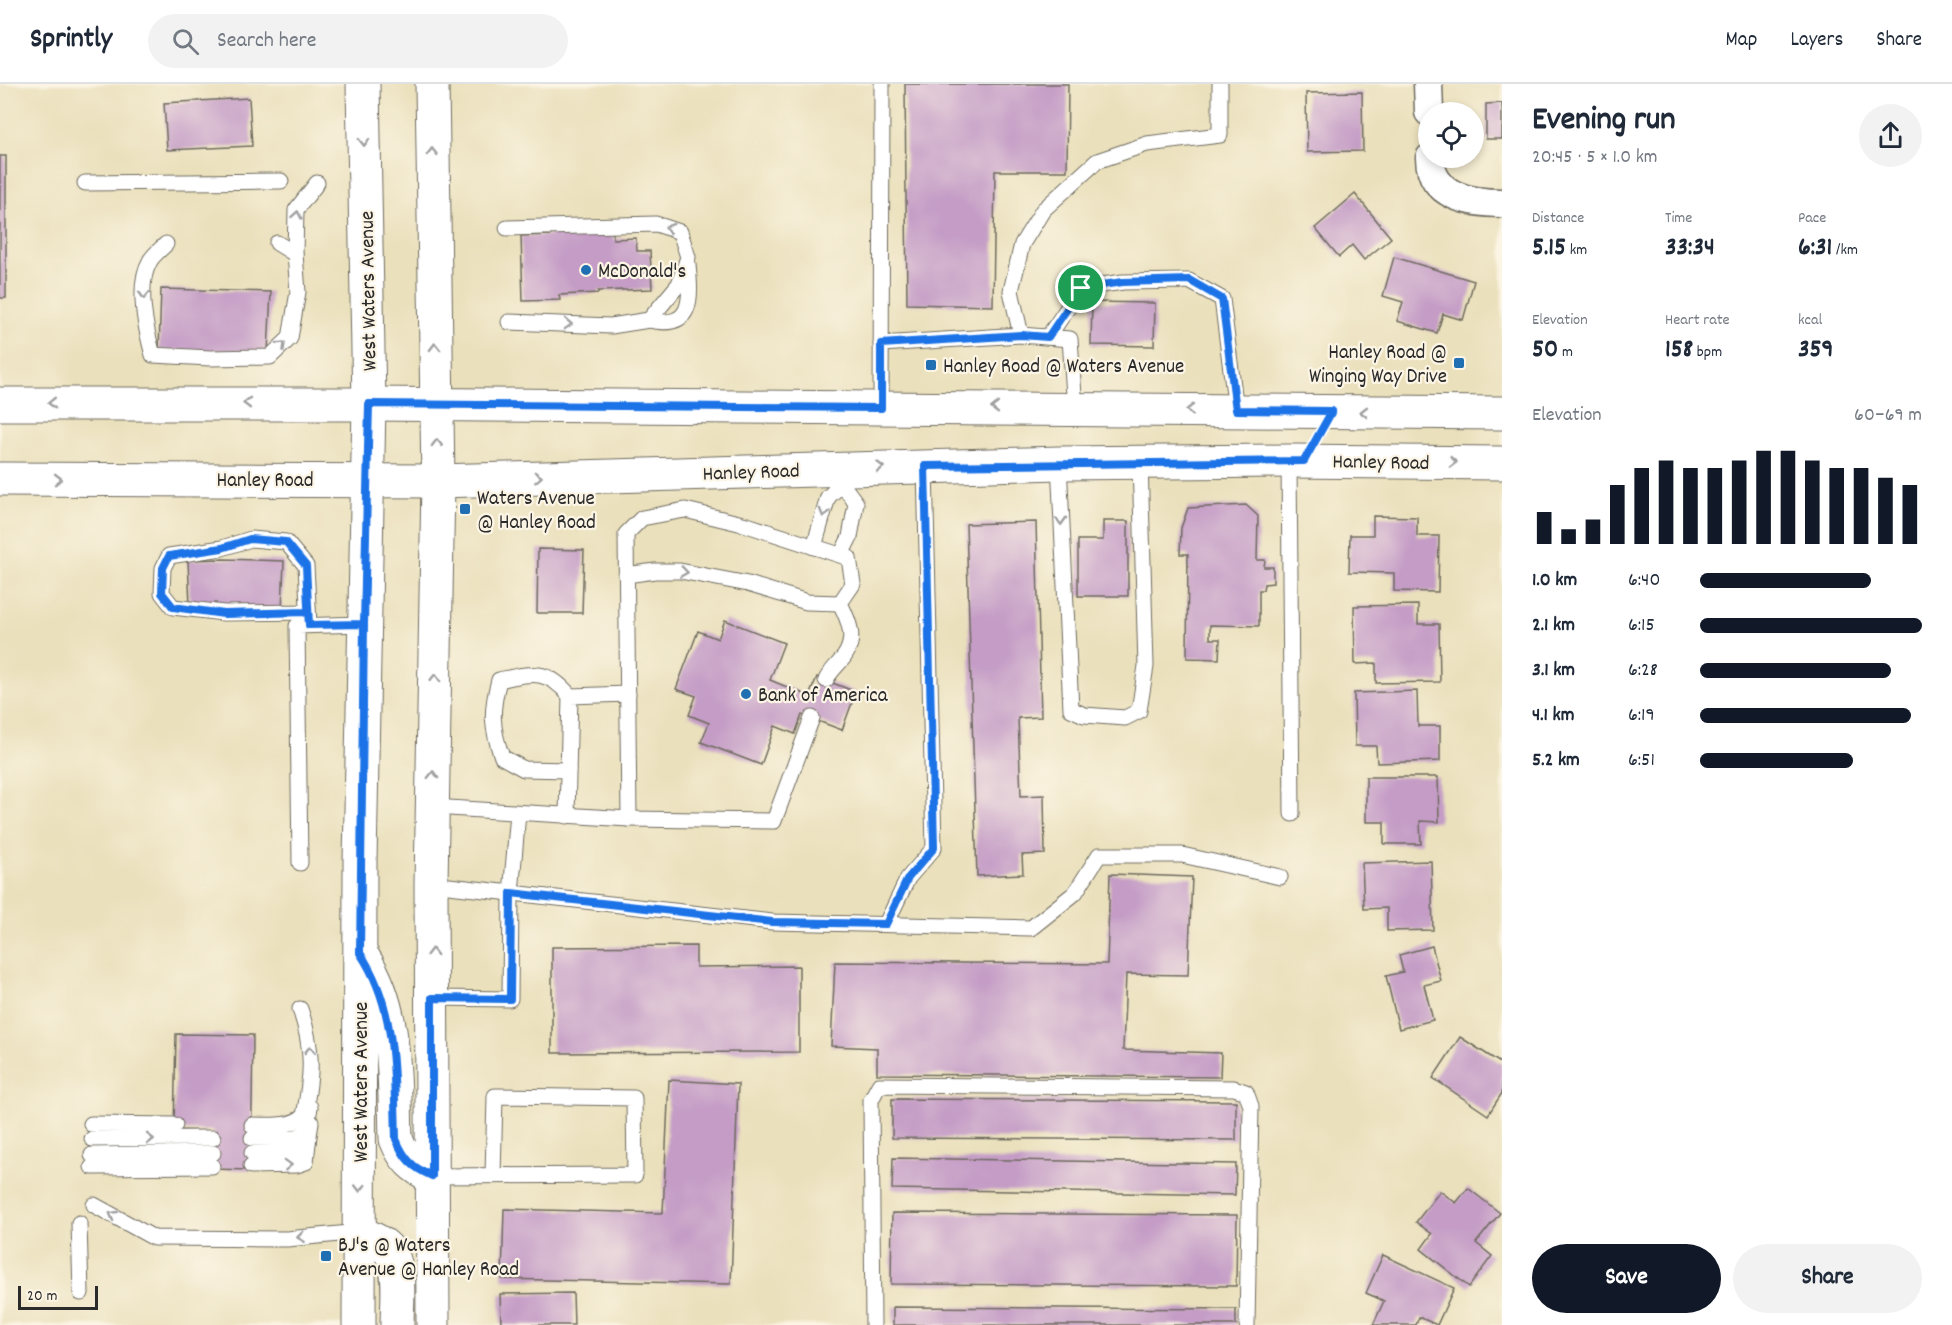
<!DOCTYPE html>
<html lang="en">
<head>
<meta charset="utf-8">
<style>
	:root { --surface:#fff; --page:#f2f2f3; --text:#1f2937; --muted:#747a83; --line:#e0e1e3; --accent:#111827 }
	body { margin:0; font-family:Dekko,sans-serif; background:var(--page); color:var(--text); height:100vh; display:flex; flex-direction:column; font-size:22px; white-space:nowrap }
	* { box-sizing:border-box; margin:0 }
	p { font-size:20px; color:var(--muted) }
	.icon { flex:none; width:33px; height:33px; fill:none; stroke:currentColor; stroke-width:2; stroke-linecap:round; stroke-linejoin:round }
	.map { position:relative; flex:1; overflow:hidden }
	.sheet { display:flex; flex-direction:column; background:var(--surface); width:450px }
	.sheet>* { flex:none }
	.buttons { position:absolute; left:1418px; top:18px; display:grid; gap:12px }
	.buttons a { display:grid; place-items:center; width:66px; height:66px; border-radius:50%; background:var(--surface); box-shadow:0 3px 9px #0003; font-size:30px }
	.scale { position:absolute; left:18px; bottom:15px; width:80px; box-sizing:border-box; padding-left:6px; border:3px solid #2b2b2b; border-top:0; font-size:16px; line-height:21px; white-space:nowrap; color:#2b2b2b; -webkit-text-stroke:4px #fcf5e5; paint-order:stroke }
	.pin { position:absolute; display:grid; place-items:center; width:51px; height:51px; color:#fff; margin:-26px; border:3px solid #fff; border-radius:50%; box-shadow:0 2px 6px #0007 }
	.round { display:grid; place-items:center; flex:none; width:63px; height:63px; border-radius:32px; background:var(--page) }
	.head { display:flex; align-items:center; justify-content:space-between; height:102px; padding:0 30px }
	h1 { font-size:33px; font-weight:700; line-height:45px }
	.metrics { display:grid; grid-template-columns:repeat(3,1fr); gap:9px; height:102px; padding:6px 30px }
	.metrics div { display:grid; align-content:center }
	.metrics b { font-size:26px; font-weight:700 }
	.metrics small { font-size:16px; font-weight:400 }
	.metrics p { font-size:16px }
	.chart { height:168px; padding:12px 30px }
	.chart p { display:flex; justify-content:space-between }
	.chart svg { width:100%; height:108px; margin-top:6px; stroke:var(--accent); stroke-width:6 }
	.cta { display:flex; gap:12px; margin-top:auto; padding:12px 30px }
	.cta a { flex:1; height:69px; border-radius:36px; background:var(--accent); color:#fff; font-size:24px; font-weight:700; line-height:69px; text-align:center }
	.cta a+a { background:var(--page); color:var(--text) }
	ul { padding:0 30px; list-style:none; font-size:20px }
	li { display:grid; grid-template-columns:96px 72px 1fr; align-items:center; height:45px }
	li i { height:15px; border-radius:8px; background:var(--accent) }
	header { display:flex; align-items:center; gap:36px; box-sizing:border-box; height:84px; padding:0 30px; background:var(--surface); border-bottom:2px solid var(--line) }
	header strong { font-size:28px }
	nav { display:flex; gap:33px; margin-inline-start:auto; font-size:21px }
	.search { width:420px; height:54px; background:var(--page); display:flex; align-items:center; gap:15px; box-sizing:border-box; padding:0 21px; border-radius:33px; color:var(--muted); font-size:22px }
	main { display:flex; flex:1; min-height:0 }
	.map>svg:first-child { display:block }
	.building { fill:#c49cc6 }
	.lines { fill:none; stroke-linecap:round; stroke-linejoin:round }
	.service-casing { stroke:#6e6a5e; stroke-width:17 }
	.minor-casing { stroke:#6e6a5e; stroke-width:31 }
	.secondary-casing { stroke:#6e6a5e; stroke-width:35 }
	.service { stroke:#fff; stroke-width:15 }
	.minor { stroke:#fff; stroke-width:28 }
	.secondary { stroke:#fff; stroke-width:33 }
	.oneway { stroke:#a0a0a0 }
	.route-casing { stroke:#fff; stroke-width:12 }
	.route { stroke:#1a73e8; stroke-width:8 }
	.poi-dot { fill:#1f6fb2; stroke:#fcf5e5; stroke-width:2 }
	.labels { text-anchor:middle; stroke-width:4.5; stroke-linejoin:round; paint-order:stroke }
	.poi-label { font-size:21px; fill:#2b2b2b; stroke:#fcf5e5; text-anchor:start }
	.street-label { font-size:21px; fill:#2b2b2b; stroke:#fcf5e5 }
</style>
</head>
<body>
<header>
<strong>Sprintly</strong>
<div class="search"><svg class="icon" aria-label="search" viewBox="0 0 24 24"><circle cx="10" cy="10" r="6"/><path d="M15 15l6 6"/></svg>Search here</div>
<nav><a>Map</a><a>Layers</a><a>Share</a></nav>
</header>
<main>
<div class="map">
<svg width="1502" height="1241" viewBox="0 0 1502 1241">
	<rect width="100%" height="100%" fill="#fcf5e5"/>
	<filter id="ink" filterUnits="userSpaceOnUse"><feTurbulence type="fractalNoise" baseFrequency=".0167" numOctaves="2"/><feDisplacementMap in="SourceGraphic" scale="12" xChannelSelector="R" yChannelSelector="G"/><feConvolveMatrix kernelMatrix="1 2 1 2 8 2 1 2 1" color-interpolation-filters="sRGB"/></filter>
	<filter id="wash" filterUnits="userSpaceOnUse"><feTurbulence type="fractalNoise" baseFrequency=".008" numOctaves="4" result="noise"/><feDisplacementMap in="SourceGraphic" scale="24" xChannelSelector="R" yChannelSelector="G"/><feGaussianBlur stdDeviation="1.35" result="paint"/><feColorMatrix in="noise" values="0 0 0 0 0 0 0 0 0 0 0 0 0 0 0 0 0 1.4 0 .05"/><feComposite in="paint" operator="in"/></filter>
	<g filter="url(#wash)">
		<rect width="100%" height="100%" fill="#eae0bc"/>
		<g id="blocks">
			<g class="building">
				<path d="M905 0H1068L1067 87H995L993 222 907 220Z"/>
				<path d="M1362 8 1363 67 1307 68 1306 9Z"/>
				<path d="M249 14 252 62 167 66 164 19Z"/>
				<path d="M1502 19V55H1486V20Z"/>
				<rect x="0" y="72" width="6" height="142"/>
				<path d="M1355 110 1391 154 1364 176 1352 161 1339 173 1315 144Z"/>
				<path d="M613 143V155L636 154 637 167H650L652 205 598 207V209L559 211 560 216 523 217 521 152 551 151V145Z"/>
				<path d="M1394 173 1474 197 1463 236 1443 230 1437 249 1397 237 1403 218 1383 212Z"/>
				<path d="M161 205 271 208 268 268 159 266Z"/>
				<path d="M1092 218 1155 219 1154 262 1091 261Z"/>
				<path d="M1246 421 1258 432 1257 476H1265L1264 483H1273V499L1264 500 1263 506H1259V542L1210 541V555H1220L1219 575 1187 574 1188 470H1180L1181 444 1188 424Z"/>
				<path d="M1373 432 1417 433V452H1439L1438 508 1394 507V489L1349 488 1350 451H1373Z"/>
				<path d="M1103 437H1128V512H1078V456H1103Z"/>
				<path d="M1036 438 1041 633 1018 634 1021 712 1044 711 1045 770 1022 771 1023 790 977 792 966 440Z"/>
				<path d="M538 465 584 466 582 529H537Z"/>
				<path d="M223 475 284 477 282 526H216V519L190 522 188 476Z"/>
				<path d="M1418 521V540H1439L1440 598 1376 599V579L1355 580 1354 522Z"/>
				<path d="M725 536 784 559 770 596 809 612 817 593 856 608 842 646 802 631 795 650 775 642 761 681 701 658 709 639 689 631 696 612 676 605 698 547 718 555Z"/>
				<path d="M1417 607 1418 642H1440V677L1377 679 1376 662H1355L1354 609Z"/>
				<path d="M1366 693H1438L1439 738 1420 737 1421 760H1384V738H1366Z"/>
				<path d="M1431 777 1433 846 1387 847V824L1364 825 1362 779Z"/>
				<path d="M1110 790 1192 793 1188 891 1126 890 1123 966 1221 969 1220 993 877 990V964L831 962 835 878 1107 880Z"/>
				<path d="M696 862V883L799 882V968L552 969V863Z"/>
				<path d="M1432 862 1441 897 1424 901 1433 936 1399 945 1386 892 1403 888 1399 871Z"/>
				<path d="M176 950 253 951 251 1086 212 1085 213 1047 174 1046Z"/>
				<path d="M1460 953 1502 980V1009L1488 1031 1433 994Z"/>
				<path d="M669 996 738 1000 731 1200 502 1195 504 1125 663 1129Z"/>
				<path d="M892 1015 1236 1017V1056L892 1054Z"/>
				<path d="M893 1074 1236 1080 1235 1111 892 1105Z"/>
				<path d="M1468 1104 1500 1129 1476 1159 1492 1172 1469 1203 1421 1165 1432 1150 1416 1138 1440 1107 1456 1119Z"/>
				<path d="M892 1129 1237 1131 1236 1202 891 1200Z"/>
				<path d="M1383 1171 1454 1204 1437 1241 1419 1233 1416 1241H1373L1384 1217 1366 1209Z"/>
				<path d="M573 1209 574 1241H501L500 1210Z"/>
				<path d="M893 1223 1236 1225V1241H893Z"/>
			</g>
		</g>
	</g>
	<g filter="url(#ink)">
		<use href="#blocks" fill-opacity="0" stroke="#6e6a5e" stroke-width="1.5"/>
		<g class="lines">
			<g class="service-casing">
				<g id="service">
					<path d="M85 99 281 97"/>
					<path d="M507 144 656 140 680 148 688 173 679 200 649 236 611 242 509 238"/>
					<path d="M166 160C161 165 153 171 150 177 136 201 146 246 153 271L210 274 270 273 290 254 298 208 295 170 277 159"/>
					<path d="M295 170 296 126 317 99"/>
					<path d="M649 236C694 246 691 215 688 180"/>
					<path d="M1021 251 1070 255 1075 325"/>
					<path d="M1048 253 1081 204 1123 198 1189 197 1222 215 1236 326"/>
					<path d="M881 260 1021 251 1011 207 1022 160 1043 126 1097 77 1147 60 1220 51V0"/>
					<path d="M881 324 882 0"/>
					<path d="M1289 377 1292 730"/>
					<path d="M1059 379 1071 625 1084 631 1125 634 1139 627 1146 582 1140 378"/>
					<path d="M837 384 842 400 856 419 850 453 841 471"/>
					<path d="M814 463 828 413 842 400"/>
					<path d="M626 491 655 487H680L748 500 807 518 840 519"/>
					<path d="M308 528 224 529 173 523 162 509 163 484 169 472 222 464 251 455 286 458 306 482 309 541"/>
					<path d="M568 686 524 685 502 673C491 643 491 626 499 596 532 589 547 584 570 612"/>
					<path d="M433 723 629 735 774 737 812 634"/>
					<path d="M567 732 570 612 628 610"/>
					<path d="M629 735 626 450 642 434 685 426 747 441 849 474 853 500 840 519C849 537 857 555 844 573 838 581 830 587 826 596"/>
					<path d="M300 779 297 542 364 540"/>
					<path d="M431 800 772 838 1031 844 1075 809 1099 771H1182L1280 793"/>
					<path d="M886 840 908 794 934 764 925 383"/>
					<path d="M432 914 510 915 511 809 518 729"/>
					<path d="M91 1040 175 1041"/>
					<path d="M252 1041C270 1041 289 1044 304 1032 312 990 314 966 300 925"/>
					<path d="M252 1054H295L306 1048 310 1023"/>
					<path d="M92 1055 213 1054"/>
					<path d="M252 1069 295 1068 308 1059 311 1038"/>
					<path d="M92 1071 213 1069"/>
					<path d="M251 1082 297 1081 306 1078 308 1059"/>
					<path d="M92 1083 212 1082"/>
					<path d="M432 1092 635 1091 634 1014 495 1012 493 1092"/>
					<path d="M94 1121 154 1154 287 1155 360 1148"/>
					<path d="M79 1139 81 1209"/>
					<path d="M873 1241 871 1016 879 1001 1234 1004 1246 1008 1251 1022 1247 1241"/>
				</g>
			</g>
			<g class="minor-casing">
				<g id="minor">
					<path d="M1428 0 1429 28"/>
					<path d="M1430 74C1431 113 1471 119 1502 119"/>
				</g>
			</g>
			<g class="secondary-casing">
				<g id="secondary">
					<path d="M432 0 438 397 431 800 433 1241"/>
					<path d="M0 320H369L1502 329"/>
					<path d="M0 395 438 397 1059 379 1289 377 1502 379"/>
					<path d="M363 873C398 926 394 993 396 1055 404 1075 413 1084 432 1092"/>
					<path d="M360 1148C368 1153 378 1156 385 1162 403 1177 397 1219 397 1241"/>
					<path d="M359 1241 360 778 369 320 363 0"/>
				</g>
			</g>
			<use href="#service" class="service"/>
			<use href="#minor" class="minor"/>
			<use href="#secondary" class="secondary"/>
		</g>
		<defs><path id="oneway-chevron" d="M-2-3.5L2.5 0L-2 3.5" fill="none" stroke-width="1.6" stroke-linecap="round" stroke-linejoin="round" transform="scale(1.5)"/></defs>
		<g class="oneway">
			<use href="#oneway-chevron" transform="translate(364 58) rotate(89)"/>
			<use href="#oneway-chevron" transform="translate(432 68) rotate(-91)"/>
			<use href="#oneway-chevron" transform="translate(297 131) rotate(-80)"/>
			<use href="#oneway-chevron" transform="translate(669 144) rotate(-162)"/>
			<use href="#oneway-chevron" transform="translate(144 211) rotate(92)"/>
			<use href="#oneway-chevron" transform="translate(568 240) rotate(2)"/>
			<use href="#oneway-chevron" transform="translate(282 261) rotate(-43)"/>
			<use href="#oneway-chevron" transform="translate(435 263) rotate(-91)"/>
			<use href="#oneway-chevron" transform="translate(52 319) rotate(179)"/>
			<use href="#oneway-chevron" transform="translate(247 319) rotate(-180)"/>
			<use href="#oneway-chevron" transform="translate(995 324) rotate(-180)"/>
			<use href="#oneway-chevron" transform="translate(1190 326) rotate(-179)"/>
			<use href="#oneway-chevron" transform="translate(1364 328) rotate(-180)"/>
			<use href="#oneway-chevron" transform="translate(437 359) rotate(-91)"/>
			<use href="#oneway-chevron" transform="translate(1453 378) rotate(1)"/>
			<use href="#oneway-chevron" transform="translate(880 383) rotate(-1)"/>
			<use href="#oneway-chevron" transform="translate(538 393) rotate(-2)"/>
			<use href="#oneway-chevron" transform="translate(58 395)"/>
			<use href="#oneway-chevron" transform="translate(824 429) rotate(106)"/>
			<use href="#oneway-chevron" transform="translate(1061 437) rotate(88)"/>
			<use href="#oneway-chevron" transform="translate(684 488) rotate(8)"/>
			<use href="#oneway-chevron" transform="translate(435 594) rotate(-89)"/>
			<use href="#oneway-chevron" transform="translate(433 691) rotate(-89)"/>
			<use href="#oneway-chevron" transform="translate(432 868) rotate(-90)"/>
			<use href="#oneway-chevron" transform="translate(310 966) rotate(-91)"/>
			<use href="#oneway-chevron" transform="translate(150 1055)"/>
			<use href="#oneway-chevron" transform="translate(288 1081) rotate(-2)"/>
			<use href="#oneway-chevron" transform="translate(360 1104) rotate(90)"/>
			<use href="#oneway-chevron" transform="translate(113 1131) rotate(-151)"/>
			<use href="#oneway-chevron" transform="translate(301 1153) rotate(173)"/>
		</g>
	</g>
	<g class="lines" filter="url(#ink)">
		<g class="route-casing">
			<path id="route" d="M1081 204 1048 253 1021 251 881 260V324L369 320 364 540 309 541 308 528 224 530 173 523 162 509 163 484 169 472 222 464 250 455 286 458 306 482 309 541 364 540 360 869C397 924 394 991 396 1055 404 1075 413 1084 432 1092V914L510 915 511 809 772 838 886 840 908 794 934 764 925 382 1304 377 1332 327 1236 326 1222 215 1189 196 1123 198 1081 204"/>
		</g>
		<use href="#route" class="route"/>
	</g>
	<g class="poi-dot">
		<circle cx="586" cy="186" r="6"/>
		<rect x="1453" y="273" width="12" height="12" rx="3"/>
		<rect x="925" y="275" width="12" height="12" rx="3"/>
		<rect x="459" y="419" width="12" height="12" rx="3"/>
		<circle cx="746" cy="610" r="6"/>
		<rect x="320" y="1166" width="12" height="12" rx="3"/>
	</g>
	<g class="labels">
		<g class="poi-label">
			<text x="598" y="193">McDonald's</text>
			<text x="1447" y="274" text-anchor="end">Hanley Road @<tspan x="1447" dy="24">Winging Way Drive</tspan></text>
			<text x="943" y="288">Hanley Road @ Waters Avenue</text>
			<text x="477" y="420">Waters Avenue<tspan x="477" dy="24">@ Hanley Road</tspan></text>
			<text x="758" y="617">Bank of America</text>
			<text x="338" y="1167">BJ's @ Waters<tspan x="338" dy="24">Avenue @ Hanley Road</tspan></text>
		</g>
		<g class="street-label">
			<text transform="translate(367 207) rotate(-91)" y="7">West Waters Avenue</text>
			<text transform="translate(1381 377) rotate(1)" y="7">Hanley Road</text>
			<text transform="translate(751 387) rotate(-2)" y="7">Hanley Road</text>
			<text x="265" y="402">Hanley Road</text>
			<text transform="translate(360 998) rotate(-90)" y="7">West Waters Avenue</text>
		</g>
	</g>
</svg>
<div class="buttons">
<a><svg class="icon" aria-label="locate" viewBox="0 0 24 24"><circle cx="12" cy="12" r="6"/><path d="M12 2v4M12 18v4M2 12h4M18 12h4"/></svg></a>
</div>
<div class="scale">20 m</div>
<div class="pin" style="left:1081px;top:204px;background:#1e9e55"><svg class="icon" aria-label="arrive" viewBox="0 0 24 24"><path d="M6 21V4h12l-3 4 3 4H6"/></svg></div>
</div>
<section class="sheet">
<div class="head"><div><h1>Evening run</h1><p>20:45 · 5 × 1.0 km</p></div><a class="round"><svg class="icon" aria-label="share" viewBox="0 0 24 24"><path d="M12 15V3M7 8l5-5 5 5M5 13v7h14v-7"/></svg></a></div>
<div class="metrics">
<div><p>Distance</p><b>5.15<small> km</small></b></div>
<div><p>Time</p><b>33:34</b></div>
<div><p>Pace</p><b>6:31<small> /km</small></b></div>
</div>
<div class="metrics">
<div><p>Elevation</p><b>50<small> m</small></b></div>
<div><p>Heart rate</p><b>158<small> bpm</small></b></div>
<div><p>kcal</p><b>359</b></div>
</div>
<div class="chart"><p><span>Elevation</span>60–69 m</p>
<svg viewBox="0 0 160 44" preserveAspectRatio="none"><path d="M5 44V31M15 44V38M25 44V34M35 44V20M45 44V13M55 44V10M65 44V13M75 44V13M85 44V10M95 44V6M105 44V6M115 44V10M125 44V13M135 44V13M145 44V17M155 44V20"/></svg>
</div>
<ul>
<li><b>1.0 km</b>6:40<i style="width:77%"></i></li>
<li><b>2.1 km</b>6:15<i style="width:100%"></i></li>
<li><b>3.1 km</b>6:28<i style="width:86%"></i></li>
<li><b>4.1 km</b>6:19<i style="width:95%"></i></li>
<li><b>5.2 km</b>6:51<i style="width:69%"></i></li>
</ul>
<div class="cta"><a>Save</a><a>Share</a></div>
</section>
</main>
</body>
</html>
